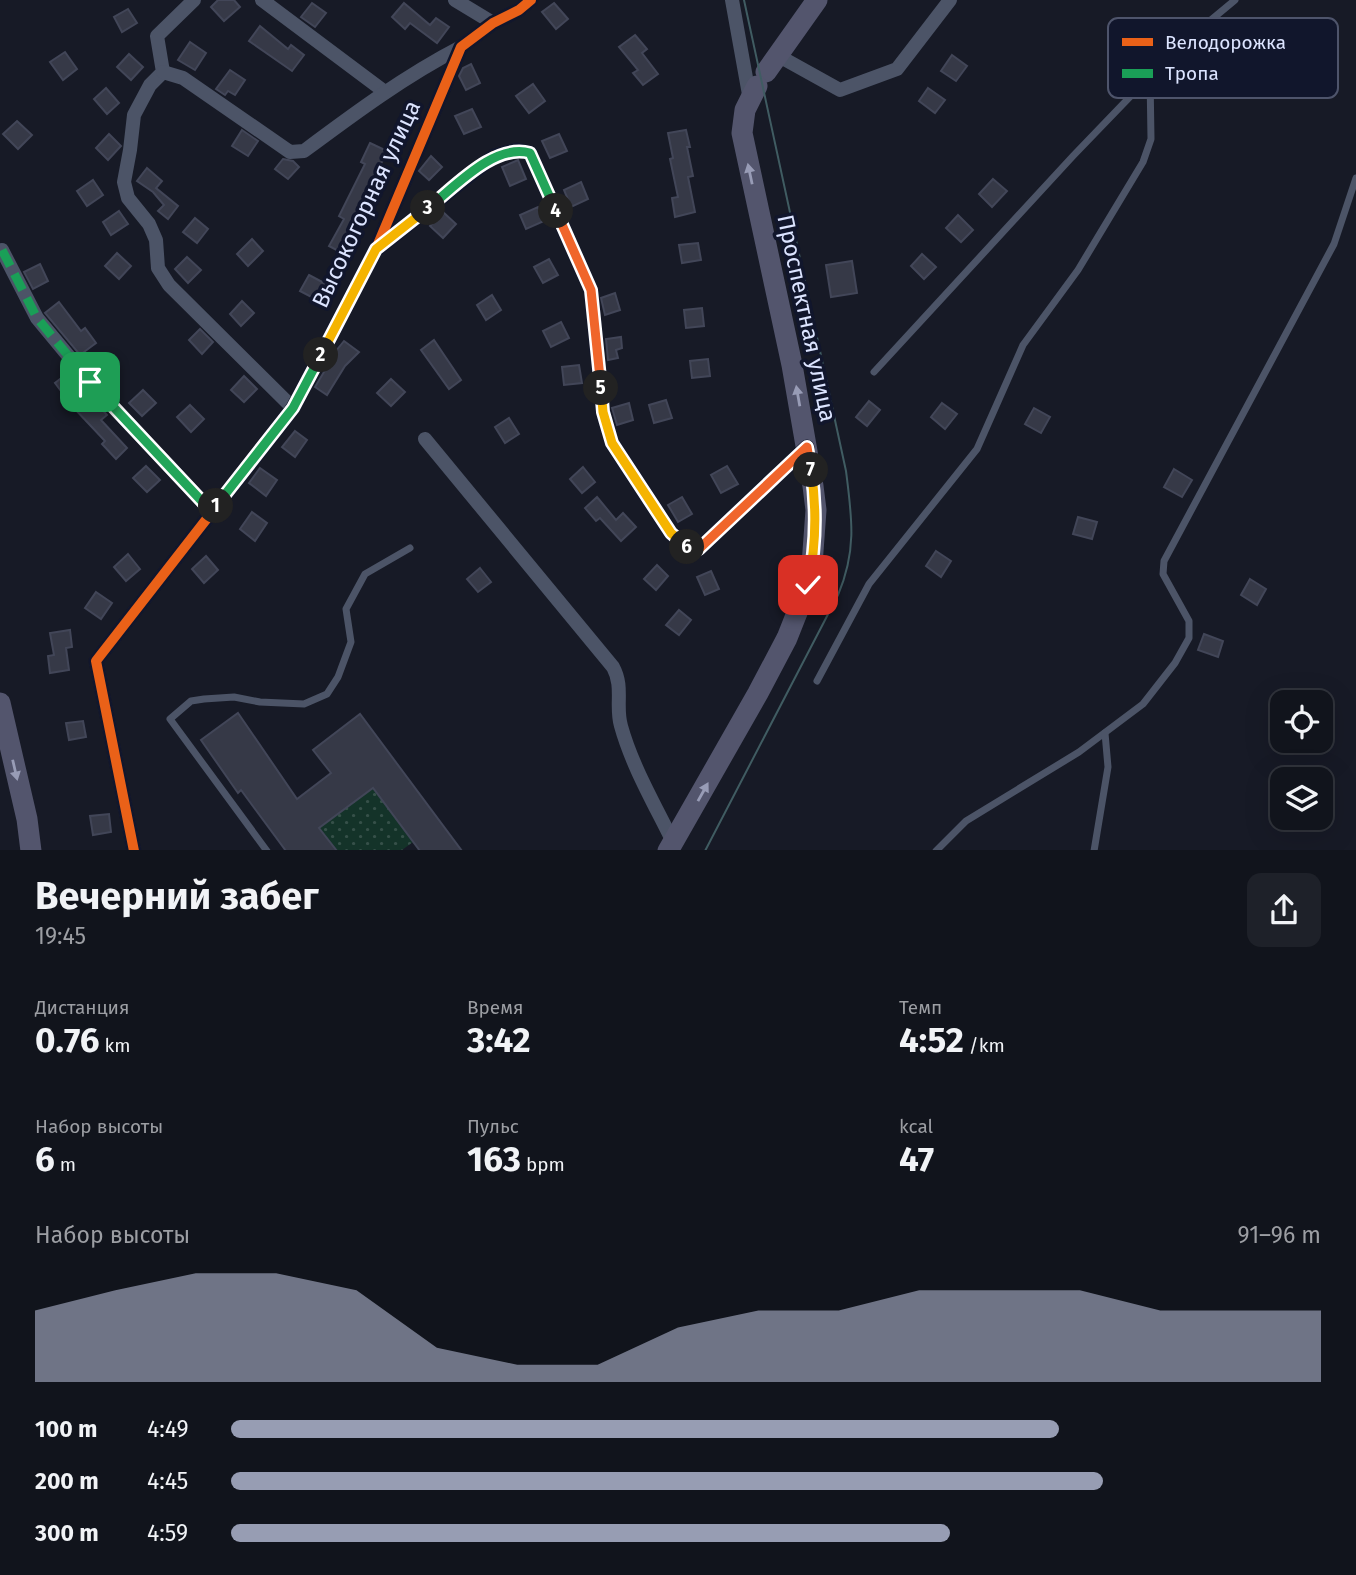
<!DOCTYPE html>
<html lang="ru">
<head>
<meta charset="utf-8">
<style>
	:root { --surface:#11141c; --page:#1e2129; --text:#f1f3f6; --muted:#9c9ea3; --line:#30333b; --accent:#979db3 }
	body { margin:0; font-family:"Fira Sans",sans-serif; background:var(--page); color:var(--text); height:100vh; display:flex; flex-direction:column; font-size:26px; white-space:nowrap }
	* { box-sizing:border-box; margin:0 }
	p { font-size:23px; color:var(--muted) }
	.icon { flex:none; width:38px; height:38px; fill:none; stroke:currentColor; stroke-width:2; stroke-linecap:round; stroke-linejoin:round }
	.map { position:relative; height:850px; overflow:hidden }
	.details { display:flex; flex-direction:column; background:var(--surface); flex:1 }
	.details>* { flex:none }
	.controls { position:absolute; left:1270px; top:690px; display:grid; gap:14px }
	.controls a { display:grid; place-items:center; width:63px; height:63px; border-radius:14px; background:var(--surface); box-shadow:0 7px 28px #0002,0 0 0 2px var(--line); font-size:35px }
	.pin { position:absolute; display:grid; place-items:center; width:60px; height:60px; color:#fff; margin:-30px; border-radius:14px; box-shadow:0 4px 10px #0006 }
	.km { position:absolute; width:35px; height:35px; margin:-18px; border-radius:50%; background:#222; color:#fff; font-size:19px; line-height:35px; text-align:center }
	.round { display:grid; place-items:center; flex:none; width:74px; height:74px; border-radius:14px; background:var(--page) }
	.overview { display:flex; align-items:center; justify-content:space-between; height:119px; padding:0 35px }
	h1 { font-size:38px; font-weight:700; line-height:52px }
	.metrics { display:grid; grid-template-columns:repeat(3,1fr); gap:10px; height:119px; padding:7px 35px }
	.metrics div { display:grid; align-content:center }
	.metrics b { font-size:35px; font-weight:700 }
	.metrics small { font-size:19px; font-weight:400 }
	.metrics p { font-size:19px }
	.chart { height:196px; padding:14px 35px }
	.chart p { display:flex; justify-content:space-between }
	.chart svg { width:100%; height:126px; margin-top:7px; fill:var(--accent); opacity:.7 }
	ul { padding:0 35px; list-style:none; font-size:23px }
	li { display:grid; grid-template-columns:112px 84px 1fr; align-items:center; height:52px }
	li i { height:18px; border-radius:9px; background:var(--accent) }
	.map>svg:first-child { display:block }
	.grass { fill:url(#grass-dots) }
	.building { fill:#363947; stroke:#424658; stroke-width:2 }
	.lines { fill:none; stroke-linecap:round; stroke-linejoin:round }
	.service { stroke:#4c5467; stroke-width:7 }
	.minor { stroke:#4c5467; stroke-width:14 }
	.primary { stroke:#53556d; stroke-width:21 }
	.tram { stroke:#405c62; stroke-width:2 }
	.quiet { stroke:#1a9f57; stroke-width:9; stroke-dasharray:18 9; stroke-linecap:butt }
	.cycleway-casing { stroke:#11162c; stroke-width:15 }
	.cycleway { stroke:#ea6118; stroke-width:10 }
	.oneway { fill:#989cb6 }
	.split-1-casing { stroke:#fff; stroke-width:14 }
	.split-2-casing { stroke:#fff; stroke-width:14 }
	.split-3-casing { stroke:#fff; stroke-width:14 }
	.split-4-casing { stroke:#fff; stroke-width:14 }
	.split-5-casing { stroke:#fff; stroke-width:14 }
	.split-6-casing { stroke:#fff; stroke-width:14 }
	.split-7-casing { stroke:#fff; stroke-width:14 }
	.split-8-casing { stroke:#fff; stroke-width:14 }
	.split-1 { stroke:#22a559; stroke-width:9 }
	.split-2 { stroke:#22a559; stroke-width:9 }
	.split-3 { stroke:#f5b400; stroke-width:9 }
	.split-4 { stroke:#22a559; stroke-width:9 }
	.split-5 { stroke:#f0652b; stroke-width:9 }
	.split-6 { stroke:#f5b400; stroke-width:9 }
	.split-7 { stroke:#f0652b; stroke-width:9 }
	.split-8 { stroke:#f5b400; stroke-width:9 }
	.labels { text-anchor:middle; stroke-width:7; stroke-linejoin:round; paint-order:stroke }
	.street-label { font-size:23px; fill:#dce4ff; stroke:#11162c }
	.key { fill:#11162c; stroke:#4e546b; stroke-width:2 }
	.key-label { font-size:19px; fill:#dce4ff }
</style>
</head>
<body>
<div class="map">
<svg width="1356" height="851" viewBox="0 0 1356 851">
	<defs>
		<pattern id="grass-dots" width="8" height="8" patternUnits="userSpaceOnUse" patternTransform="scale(1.75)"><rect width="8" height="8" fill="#143329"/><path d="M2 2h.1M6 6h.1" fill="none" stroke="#365049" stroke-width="1.8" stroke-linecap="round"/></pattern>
	</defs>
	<rect width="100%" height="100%" fill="#171a26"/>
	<path class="grass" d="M373 788 413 842 402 850H337L319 828Z"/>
	<g class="building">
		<path d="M218 0H234L240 7 224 21 211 7Z"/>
		<path d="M312 3 326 13 315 27 301 17Z"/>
		<path d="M404 3 430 25 436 18 449 27 437 43 410 23 405 29 392 17Z"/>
		<path d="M554 3 568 19 556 29 542 12Z"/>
		<path d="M128 9 137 23 122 32 114 17Z"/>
		<path d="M260 26 288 49 291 45 304 55 292 71 249 41Z"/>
		<path d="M635 35 647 49 642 53 658 74 643 85 633 73 638 70 619 47Z"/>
		<path d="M190 42 206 53 195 70 178 60Z"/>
		<path d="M65 52 77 69 63 80 50 62Z"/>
		<path d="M129 54 143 67 131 80 117 67Z"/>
		<path d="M952 55 967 66 956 81 941 71Z"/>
		<path d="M471 64 480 83 466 90 459 76 463 68Z"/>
		<path d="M230 70 245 80 235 95 228 91 225 95 216 89Z"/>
		<path d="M533 84 545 101 529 113 516 96Z"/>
		<path d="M106 88 119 103 107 114 94 99Z"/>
		<path d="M928 88 945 100 935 113 919 101Z"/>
		<path d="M472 109 481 127 464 134 455 116Z"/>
		<path d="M17 121 32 135 18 149 3 134Z"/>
		<path d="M242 130 258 141 248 156 232 146Z"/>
		<path d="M686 130 690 147H687L693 176 688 177 695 212 675 217 672 198 678 197 670 159 673 158 668 133Z"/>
		<path d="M109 134 121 146 108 160 96 148Z"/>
		<path d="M559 134 567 151 550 158 542 141Z"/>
		<path d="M370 143 387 151 373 181 377 183 350 237 352 239 344 254 329 246 344 219 339 216 365 164 361 162Z"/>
		<path d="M431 156 442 167 429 180 419 171Z"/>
		<path d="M283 159 293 161 299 167 288 179 275 169Z"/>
		<path d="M518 160 526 179 510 186 502 167Z"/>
		<path d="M147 168 162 181 156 188 178 206 168 219 158 211 164 205 153 192 137 181Z"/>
		<path d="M993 179 1007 191 992 207 979 194Z"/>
		<path d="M93 180 103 195 87 206 77 191Z"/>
		<path d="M581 182 588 199 571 207 564 190Z"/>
		<path d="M538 207 544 221 526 229 520 215Z"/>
		<path d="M119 211 128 224 111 235 103 222Z"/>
		<path d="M443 212 456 224 443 238 430 226Z"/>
		<path d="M958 215 973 230 961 242 946 228Z"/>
		<path d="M195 218 208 229 197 243 183 232Z"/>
		<path d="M252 239 263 251 248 266 237 254Z"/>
		<path d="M698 243 701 260 682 263 679 245Z"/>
		<path d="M117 253 131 266 119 279 105 266Z"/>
		<path d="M922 254 936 267 924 279 911 266Z"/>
		<path d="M187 257 201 270 188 283 175 269Z"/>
		<path d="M549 259 558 275 543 283 534 267Z"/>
		<path d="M852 261 857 293 831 297 826 265Z"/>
		<path d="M40 264 48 281 33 289 24 272Z"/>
		<path d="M309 275 326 284 317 300 300 291Z"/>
		<path d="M615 293 620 310 605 315 601 298Z"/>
		<path d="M492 295 501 310 486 320 477 305Z"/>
		<path d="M242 301 254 313 241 326 230 314Z"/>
		<path d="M59 302 81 331 85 328 96 343 80 355 45 313Z"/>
		<path d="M702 308 704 326 686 328 684 310Z"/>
		<path d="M561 322 569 338 551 347 543 331Z"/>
		<path d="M200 329 213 342 202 354 189 340Z"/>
		<path d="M621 337 622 348 616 350 618 358 608 360 606 339Z"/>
		<path d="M434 340 461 380 449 389 421 350Z"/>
		<path d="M344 341 359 352 345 366 327 395 315 387 333 357 332 356Z"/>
		<path d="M708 359 710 376 692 378 690 361Z"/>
		<path d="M579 365 582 383 564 385 562 367Z"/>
		<path d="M69 372 107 415 101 420 127 448 116 459 102 444 105 441 73 407 55 383Z"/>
		<path d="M244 376 257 389 244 402 231 390Z"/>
		<path d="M391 379 405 392 391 406 377 393Z"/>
		<path d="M143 390 156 403 142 416 129 403Z"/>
		<path d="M666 400 672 418 654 423 649 405Z"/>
		<path d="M869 401 880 410 867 426 856 417Z"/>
		<path d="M629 403 633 420 617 425 612 408Z"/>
		<path d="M942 403 957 414 945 429 931 417Z"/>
		<path d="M190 405 204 419 191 432 177 417Z"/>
		<path d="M1034 408 1050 417 1041 433 1025 424Z"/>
		<path d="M509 418 519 434 505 443 495 427Z"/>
		<path d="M295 431 307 440 295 457 282 447Z"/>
		<path d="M146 466 160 480 147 492 133 478Z"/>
		<path d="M727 466 738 484 721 493 711 475Z"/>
		<path d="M583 467 595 482 582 493 570 479Z"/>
		<path d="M260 468 277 480 266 496 249 483Z"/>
		<path d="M1174 469 1192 480 1182 497 1164 487Z"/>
		<path d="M597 497 616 520 623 513 636 527 621 541 600 518 596 521 585 508Z"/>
		<path d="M682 497 692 514 678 522 668 505Z"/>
		<path d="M252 512 267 523 255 541 240 529Z"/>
		<path d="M1078 517 1097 522 1092 539 1073 534Z"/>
		<path d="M936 551 951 561 941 577 926 566Z"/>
		<path d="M128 554 140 569 126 581 114 567Z"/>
		<path d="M206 556 218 570 204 583 192 569Z"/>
		<path d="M657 565 668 576 656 590 644 579Z"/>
		<path d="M480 568 491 582 478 592 467 579Z"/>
		<path d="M711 571 719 589 705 595 697 577Z"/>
		<path d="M1250 579 1266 589 1257 605 1241 595Z"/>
		<path d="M96 592 112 603 101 619 85 608Z"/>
		<path d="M679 610 691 620 679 635 666 625Z"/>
		<path d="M70 630 72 647 66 648 69 670 50 673 48 656 54 655 50 633Z"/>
		<path d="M1204 634 1223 641 1218 657 1198 650Z"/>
		<path d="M238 713 297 799 331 773 313 750 360 714 462 851H420L373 788 319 828 337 851H286L241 790 238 793 201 740Z"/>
		<path d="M83 721 86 737 69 740 66 723Z"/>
		<path d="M109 814 111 832 93 835 90 816Z"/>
	</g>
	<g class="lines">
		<g class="service">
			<path d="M874 372 1073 156 1176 49 1235 0"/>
			<path d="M817 681 869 584 977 449 1023 345 1078 270 1143 162 1151 139 1150 76"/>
			<path d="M267 851 170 719 191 701 204 699 234 697 260 702 304 704 327 694 338 677 351 642 346 609 365 574 410 548"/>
			<path d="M936 851 966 821 1079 752 1143 704 1175 663 1189 638V621L1163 574 1164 561 1334 244 1356 178"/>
			<path d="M1094 851 1108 767 1105 733"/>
		</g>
		<g class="minor">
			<path d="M194 0 157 36 163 72 150 85 134 115 130 150 124 182 128 198 149 224 156 240 158 268 169 285 293 408"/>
			<path d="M262 0 385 92"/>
			<path d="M455 0 493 23"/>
			<path d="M732 0 750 100"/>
			<path d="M777 55 840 90 897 69 950 0"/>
			<path d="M163 72 183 78 290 152 304 151C355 113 405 76 461 47"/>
			<path d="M379 247 494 156 517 150 530 153 591 290 603 412 612 443 671 533 687 548 699 549 807 447"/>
			<path d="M2 250 37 318 90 382 212 512"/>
			<path d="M425 439 613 667C624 687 615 706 621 726 632 766 655 805 673 842"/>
			<path d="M134 851 96 661 293 408 376 249 461 47 493 23 519 10 531 0"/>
		</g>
		<g class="primary">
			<path d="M766 72 817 0"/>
			<path d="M0 703 27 819 31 851"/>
			<path d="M668 851 758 693 787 638 808 585 812 565 816 510 813 486 792 365 742 133 745 110 757 86"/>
		</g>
		<path class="tram" d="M705 851 838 595C857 550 852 518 846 471L744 0"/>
		<path class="quiet" d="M2 250 37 318 90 382 212 512"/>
		<g class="cycleway-casing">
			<g id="cycleway">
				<path d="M378 248 494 156 517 150 530 153 591 290 603 412 612 443 671 533 687 548 699 549 807 447"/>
				<path d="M134 851 96 661 293 408 376 249 461 47 493 23 519 10 531 0"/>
			</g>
		</g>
		<use href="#cycleway" class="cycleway"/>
	</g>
	<defs><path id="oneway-solid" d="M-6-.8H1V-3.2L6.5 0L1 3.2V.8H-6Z" transform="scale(1.75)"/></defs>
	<g class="oneway">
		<use href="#oneway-solid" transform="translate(750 174) rotate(-102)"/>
		<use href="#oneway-solid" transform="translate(798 396) rotate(-100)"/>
		<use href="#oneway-solid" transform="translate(15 770) rotate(77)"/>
		<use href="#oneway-solid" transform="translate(703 792) rotate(-61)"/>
	</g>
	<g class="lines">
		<g class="split-1-casing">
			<path id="split-1" d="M90 382 212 512 216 506"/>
		</g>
		<g class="split-2-casing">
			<path id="split-2" d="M216 506 293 408 321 355"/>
		</g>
		<g class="split-3-casing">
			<path id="split-3" d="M321 355 376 249 428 208"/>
		</g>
		<g class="split-4-casing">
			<path id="split-4" d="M428 208C455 187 494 143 530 153L556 211"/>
		</g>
		<g class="split-5-casing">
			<path id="split-5" d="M556 211 591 290 601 388"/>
		</g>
		<g class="split-6-casing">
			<path id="split-6" d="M601 388 603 412 612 443 671 533 687 547"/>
		</g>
		<g class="split-7-casing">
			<path id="split-7" d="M687 547 699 549 807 447 811 470"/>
		</g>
		<g class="split-8-casing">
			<path id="split-8" d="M808 585C816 547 817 509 811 470"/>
		</g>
		<use href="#split-1" class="split-1"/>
		<use href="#split-2" class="split-2"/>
		<use href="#split-3" class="split-3"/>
		<use href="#split-4" class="split-4"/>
		<use href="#split-5" class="split-5"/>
		<use href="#split-6" class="split-6"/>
		<use href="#split-7" class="split-7"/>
		<use href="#split-8" class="split-8"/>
	</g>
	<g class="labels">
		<g class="street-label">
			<text transform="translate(366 204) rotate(-65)" y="8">Высокогорная улица</text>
			<text transform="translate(807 318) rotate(78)" y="8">Проспектная улица</text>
		</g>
	</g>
	<rect x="1108" y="18" width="230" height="80" rx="10" class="key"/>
	<rect x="1122" y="38" width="31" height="8" fill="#ea6118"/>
	<rect x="1122" y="69" width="31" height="9" fill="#1a9f57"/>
	<g class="key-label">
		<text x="1165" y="49">Велодорожка</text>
		<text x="1165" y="80">Тропа</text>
	</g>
</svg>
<div class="controls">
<a><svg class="icon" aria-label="locate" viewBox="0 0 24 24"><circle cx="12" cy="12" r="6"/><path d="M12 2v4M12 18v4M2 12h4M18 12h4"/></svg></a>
<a><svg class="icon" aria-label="layers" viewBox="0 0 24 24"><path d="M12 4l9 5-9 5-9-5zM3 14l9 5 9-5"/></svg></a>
</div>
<div class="pin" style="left:90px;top:382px;background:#1e9e55"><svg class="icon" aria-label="arrive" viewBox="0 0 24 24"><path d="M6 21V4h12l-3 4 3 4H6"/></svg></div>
<div class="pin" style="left:808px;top:585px;background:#d93025"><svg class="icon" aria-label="check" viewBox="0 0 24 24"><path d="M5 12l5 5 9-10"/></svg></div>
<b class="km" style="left:216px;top:506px">1</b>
<b class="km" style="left:321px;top:355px">2</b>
<b class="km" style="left:428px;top:208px">3</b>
<b class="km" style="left:556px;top:211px">4</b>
<b class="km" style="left:601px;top:388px">5</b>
<b class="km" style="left:687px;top:547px">6</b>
<b class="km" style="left:811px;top:470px">7</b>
</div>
<section class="details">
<div class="overview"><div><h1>Вечерний забег</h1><p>19:45</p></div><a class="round"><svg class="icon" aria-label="share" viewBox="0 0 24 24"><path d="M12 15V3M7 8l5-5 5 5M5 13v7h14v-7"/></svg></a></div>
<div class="metrics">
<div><p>Дистанция</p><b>0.76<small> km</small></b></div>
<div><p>Время</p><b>3:42</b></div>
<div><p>Темп</p><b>4:52<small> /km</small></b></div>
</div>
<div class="metrics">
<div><p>Набор высоты</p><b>6<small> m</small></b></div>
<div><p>Пульс</p><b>163<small> bpm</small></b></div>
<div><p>kcal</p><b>47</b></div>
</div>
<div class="chart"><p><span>Набор высоты</span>91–96 m</p>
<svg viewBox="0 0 160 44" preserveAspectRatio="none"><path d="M0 44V19L10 12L20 6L30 6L40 12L50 32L60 38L70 38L80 25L90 19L100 19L110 12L120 12L130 12L140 19L150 19L160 19V44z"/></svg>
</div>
<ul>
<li><b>100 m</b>4:49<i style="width:76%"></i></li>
<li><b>200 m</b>4:45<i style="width:80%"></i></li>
<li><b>300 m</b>4:59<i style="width:66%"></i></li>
</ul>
</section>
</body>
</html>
